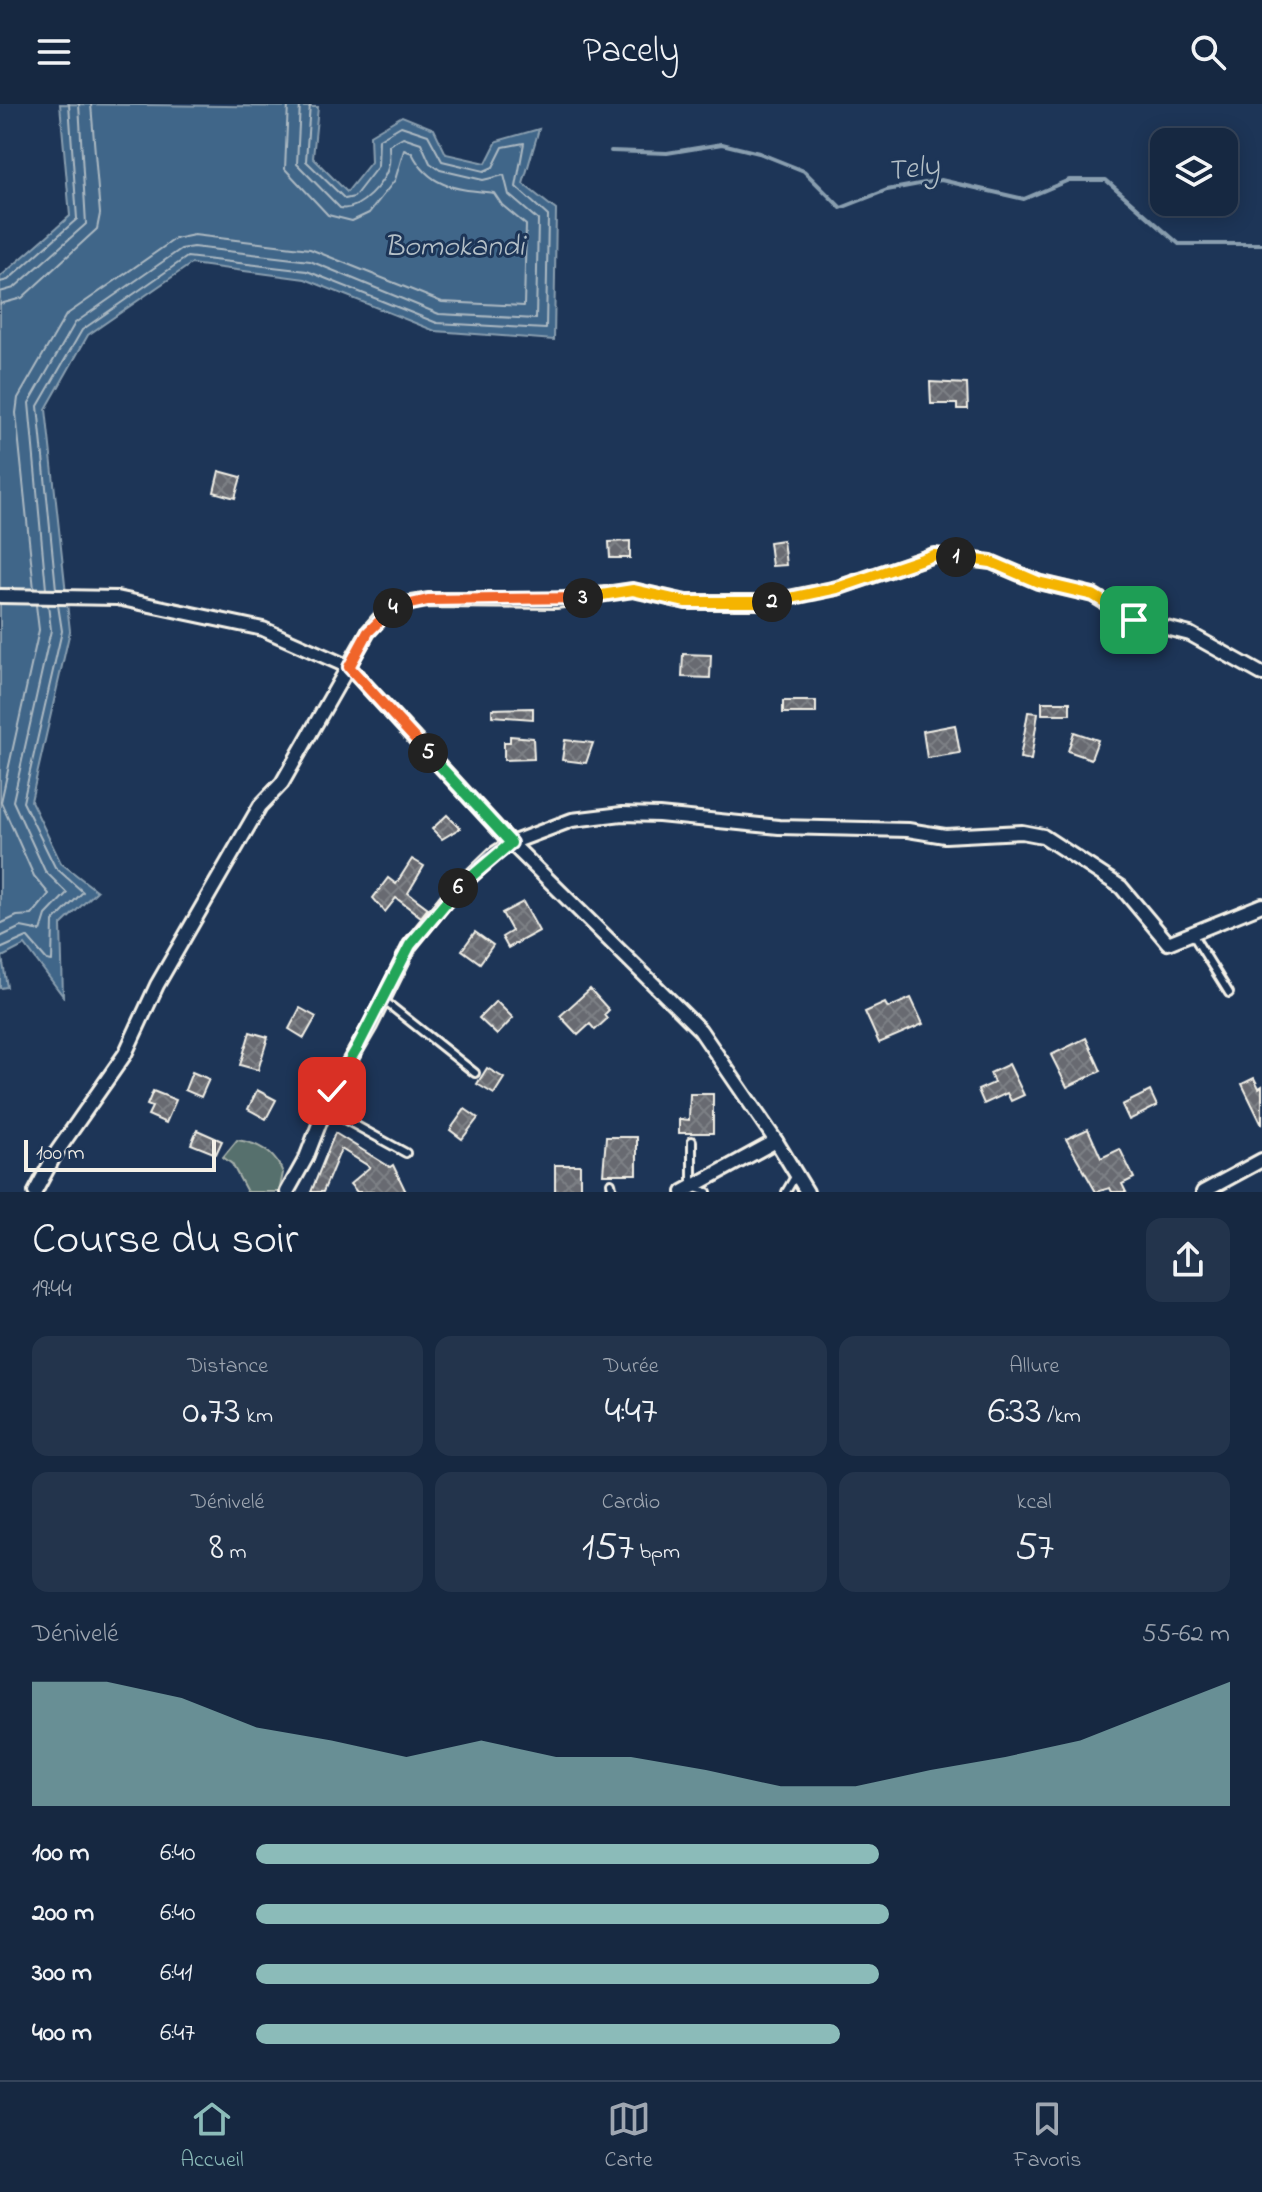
<!DOCTYPE html>
<html lang="fr">
<head>
<meta charset="utf-8">
<style>
	:root { --surface:#162841; --page:#23344c; --text:#f1f3f6; --muted:#9ea6b1; --line:#35445a; --accent:#8bbbb9 }
	body { margin:0; font-family:"Indie Flower",sans-serif; background:var(--page); color:var(--text); height:100vh; display:flex; flex-direction:column; font-size:30px; white-space:nowrap }
	* { box-sizing:border-box; margin:0 }
	p { font-size:26px; color:var(--muted) }
	.icon { flex:none; width:44px; height:44px; fill:none; stroke:currentColor; stroke-width:2; stroke-linecap:round; stroke-linejoin:round }
	.map { position:relative; height:1088px; overflow:hidden }
	.panel { display:flex; flex-direction:column; background:var(--surface); flex:1 }
	.panel>* { flex:none }
	.buttons { position:absolute; left:1150px; top:24px; display:grid; gap:16px }
	.buttons a { display:grid; place-items:center; width:88px; height:88px; border-radius:16px; background:var(--surface); box-shadow:0 4px 20px #0003,0 0 0 2px var(--line); font-size:40px }
	.scale { position:absolute; left:24px; bottom:20px; width:192px; box-sizing:border-box; padding-left:8px; border:4px solid #f4f1e8; border-top:0; font-size:22px; line-height:28px; white-space:nowrap; color:#f4f1e8; -webkit-text-stroke:6px #1d3557; paint-order:stroke }
	.pin { position:absolute; display:grid; place-items:center; width:68px; height:68px; color:#fff; margin:-34px; border-radius:16px; box-shadow:0 4px 12px #0006 }
	.km { position:absolute; width:40px; height:40px; margin:-20px; border-radius:50%; background:#222; color:#fff; font-size:22px; line-height:40px; text-align:center }
	.round { display:grid; place-items:center; flex:none; width:84px; height:84px; border-radius:16px; background:var(--page) }
	.head { display:flex; align-items:center; justify-content:space-between; height:136px; padding:0 32px }
	h1 { font-size:44px; font-weight:600; line-height:60px }
	.metrics { display:grid; grid-template-columns:repeat(3,1fr); gap:12px; height:136px; padding:8px 32px }
	.metrics div { display:grid; align-content:center; border-radius:16px; background:var(--page); text-align:center }
	.metrics b { font-size:40px; font-weight:600 }
	.metrics small { font-size:22px; font-weight:400 }
	.metrics p { font-size:22px }
	.chart { height:224px; padding:16px 32px }
	.chart p { display:flex; justify-content:space-between }
	.chart svg { width:100%; height:144px; margin-top:8px; fill:var(--accent); opacity:.7 }
	ul { padding:0 32px; list-style:none; font-size:26px }
	li { display:grid; grid-template-columns:128px 96px 1fr; align-items:center; height:60px }
	li i { height:20px; border-radius:10px; background:var(--accent) }
	header { display:flex; justify-content:space-between; align-items:center; height:104px; padding:0 32px; background:var(--surface); font-size:36px; font-weight:600 }
	.menu { display:flex; justify-content:space-around; align-items:center; height:112px; border-top:2px solid var(--line); background:var(--surface); font-size:22px; color:var(--muted) }
	.menu a { display:grid; justify-items:center; gap:4px }
	.menu .selected { color:var(--accent) }
	.map>svg:first-child { display:block }
	.grass { fill:#57706d; stroke:#a6b0aa; stroke-width:2 }
	.water { fill:#416689; stroke:#899eaf; stroke-width:2 }
	.lines { fill:none; stroke-linecap:round; stroke-linejoin:round }
	.shore { stroke:#acb9c2; stroke-width:2 }
	.stream { stroke:#899eaf; stroke-width:4 }
	.building { fill:url(#building-cross-hatch); stroke:#f4f1e8; stroke-width:2 }
	.service-casing { stroke:#f4f1e8; stroke-width:12 }
	.minor-casing { stroke:#f4f1e8; stroke-width:18 }
	.service { stroke:#1d3557; stroke-width:6 }
	.minor { stroke:#1d3557; stroke-width:12 }
	.split-1-casing { stroke:#fff; stroke-width:16 }
	.split-2-casing { stroke:#fff; stroke-width:16 }
	.split-3-casing { stroke:#fff; stroke-width:16 }
	.split-4-casing { stroke:#fff; stroke-width:16 }
	.split-5-casing { stroke:#fff; stroke-width:16 }
	.split-6-casing { stroke:#fff; stroke-width:16 }
	.split-7-casing { stroke:#fff; stroke-width:16 }
	.split-8-casing { stroke:#fff; stroke-width:16 }
	.split-1 { stroke:#f5b400; stroke-width:10 }
	.split-2 { stroke:#f5b400; stroke-width:10 }
	.split-3 { stroke:#f5b400; stroke-width:10 }
	.split-4 { stroke:#f0652b; stroke-width:10 }
	.split-5 { stroke:#f0652b; stroke-width:10 }
	.split-6 { stroke:#22a559; stroke-width:10 }
	.split-7 { stroke:#22a559; stroke-width:10 }
	.split-8 { stroke:#22a559; stroke-width:10 }
	.labels { text-anchor:middle; stroke-width:6; stroke-linejoin:round; paint-order:stroke }
	.water-label { font-size:30px; font-style:italic; fill:#b5c0c7; stroke:#1d3557 }
</style>
</head>
<body>
<header><svg class="icon" aria-label="menu" viewBox="0 0 24 24"><path d="M4 6h16M4 12h16M4 18h16"/></svg>Pacely<svg class="icon" aria-label="search" viewBox="0 0 24 24"><circle cx="10" cy="10" r="6"/><path d="M15 15l6 6"/></svg></header>
<div class="map">
<svg width="1262" height="1088" viewBox="0 0 1262 1088">
	<defs>
		<pattern id="building-cross-hatch" width="8" height="8" patternUnits="userSpaceOnUse" patternTransform="scale(2)"><rect width="8" height="8" fill="#676a71"/><path d="M0 0l8 8M0 8l8-8" fill="none" stroke="#7d8085"/></pattern>
	</defs>
	<rect width="100%" height="100%" fill="#1d3557"/>
	<filter id="ink" filterUnits="userSpaceOnUse"><feTurbulence type="fractalNoise" baseFrequency=".0125" numOctaves="2"/><feDisplacementMap in="SourceGraphic" scale="16" xChannelSelector="R" yChannelSelector="G"/><feConvolveMatrix kernelMatrix="1 2 1 2 8 2 1 2 1" color-interpolation-filters="sRGB"/></filter>
	<g filter="url(#ink)">
		<path class="grass" d="M237 1036C258 1039 275 1048 283 1069L279 1088H247L232 1060 223 1053Z"/>
		<path class="water" d="M60 0 318 3 313 54 347 88 371 58 370 31 402 12 434 25 446 50 486 59 497 37 539 25 523 80 556 106 554 236 435 227 305 175 191 160 88 231 46 305 70 527 31 697 61 759 97 787 61 821 63 892 25 841 2 853 7 883 0 884V173L70 112Z"/>
		<g class="lines">
			<g class="shore">
				<path d="M0 178 8 176 77 115 69 0"/>
				<path d="M0 188 14 184 86 120 79 0"/>
				<path d="M0 200 22 194 97 125 100 110 91 0"/>
				<path d="M34 485 16 309 18 294 66 211 175 135 194 131 310 145 442 198 524 202 526 121 502 101 494 89C458 85 430 85 412 49L404 46 395 76 369 109 352 117 328 111 285 65 288 0"/>
				<path d="M46 485 29 299 75 219 181 145 193 143 310 157 439 210 536 215 538 116 509 91 504 71 483 76 440 66 430 59 421 39 403 33 389 41C389 47 390 54 389 60 386 79 359 108 340 104L297 60 300 0"/>
				<path d="M56 485 38 302 82 226 187 153 307 167 437 219 546 225 548 112 516 83 524 39 503 43 493 63 484 67 442 57 428 31 401 22 379 35 378 62 354 93 345 95 306 57 310 0"/>
				<path d="M0 820 17 812 32 811 49 790 34 772 1 698 39 526 36 501"/>
				<path d="M0 833 21 823 41 827 46 811 67 789 45 767 13 697 51 526 48 501"/>
				<path d="M0 845 27 833 47 856 52 857 53 818 83 788 55 763 23 698 62 527 58 501"/>
			</g>
			<path class="stream" d="M611 47 667 49 722 40 759 49 804 67 841 104 887 86 941 76 1024 95 1069 76H1106L1179 140H1262"/>
		</g>
		<g class="building">
			<path d="M930 278 967 280 968 305H957V300H931Z"/>
			<path d="M219 367 241 373 235 394 214 388Z"/>
			<path d="M783 436 786 461 772 462 769 438Z"/>
			<path d="M630 437V454H610L609 438Z"/>
			<path d="M683 550 711 551 710 574 682 573Z"/>
			<rect x="783" y="597" width="33" height="12"/>
			<rect x="1042" y="598" width="28" height="12"/>
			<path d="M533 604V615L492 612V605Z"/>
			<path d="M1028 608 1038 609 1031 656 1020 654Z"/>
			<path d="M955 621 960 649 927 654 923 627Z"/>
			<path d="M1074 628 1098 636 1091 655 1068 647Z"/>
			<path d="M510 632 533 634 534 655 504 656V638H510Z"/>
			<path d="M565 636 593 639 586 659 562 656Z"/>
			<path d="M447 711 460 724 442 735 432 725Z"/>
			<path d="M412 755 424 762 408 789 428 804 421 813 396 794 385 808 373 794 388 774 396 780Z"/>
			<path d="M523 798 539 827 508 844 502 833 512 827 502 809Z"/>
			<path d="M475 828 493 841 480 859 462 846Z"/>
			<path d="M590 885 609 906 604 911 607 915 595 926 590 920 578 931 560 912Z"/>
			<path d="M911 894 923 920 879 939 865 908 885 899 888 904Z"/>
			<path d="M496 897 513 914 497 931 479 914Z"/>
			<path d="M300 904 316 913 304 934 289 925Z"/>
			<path d="M250 928 268 933 258 966 240 961Z"/>
			<path d="M1086 934 1101 967 1067 983 1051 951Z"/>
			<path d="M1009 960 1024 991 1011 997 1007 989 984 1000 978 986 994 979 990 969Z"/>
			<path d="M487 964 504 974 494 990 477 980Z"/>
			<path d="M192 968 209 975 201 993 185 986Z"/>
			<path d="M1254 974 1259 984 1262 982V1021L1242 980Z"/>
			<path d="M257 986 276 996 266 1015 248 1005Z"/>
			<path d="M153 987 176 996 166 1019 148 1011 152 1003 147 1001Z"/>
			<path d="M1150 987 1157 1002 1129 1016 1122 1001Z"/>
			<path d="M690 990H713V1029H679V1015L689 1016Z"/>
			<path d="M465 1005 478 1014 462 1035 450 1026Z"/>
			<path d="M1088 1025 1101 1054 1120 1045 1134 1074 1122 1080 1126 1088H1112L1110 1084 1096 1088 1066 1035Z"/>
			<path d="M197 1026 222 1037 216 1050 191 1040Z"/>
			<path d="M335 1029 390 1063 393 1061 406 1088H357L350 1080 370 1063 341 1045 323 1088H311Z"/>
			<path d="M606 1033H637V1070H603Z"/>
			<rect x="555" y="1061" width="25" height="27"/>
		</g>
		<g class="lines">
			<g class="service-casing">
				<g id="service">
					<path d="M1191 828 1229 889"/>
					<path d="M382 895 475 969"/>
					<path d="M324 1004 406 1049"/>
					<path d="M692 1037V1083L707 1088"/>
					<path d="M611 1079 613 1088"/>
					<path d="M786 1088 796 1071"/>
				</g>
			</g>
			<g class="minor-casing">
				<g id="minor">
					<path d="M0 492 117 494 263 525 349 563 511 739 700 926 776 1037"/>
					<path d="M35 1088 56 1049 125 950 157 881 260 702 282 679 368 528 382 512 399 501 428 496 556 497 633 486 686 498H769L837 484 934 451 991 458 1038 478 1093 491 1134 516 1190 530 1262 570"/>
					<path d="M287 1088 306 1054 332 987 370 922 410 841 448 794 494 750 511 739 572 716 622 710 659 711 779 723 908 726 945 732 1022 728 1043 732 1121 783 1168 839 1262 801"/>
					<path d="M683 1088 776 1037 807 1088"/>
					<path d="M1203 1088 1262 1056"/>
				</g>
			</g>
			<use href="#service" class="service"/>
			<use href="#minor" class="minor"/>
		</g>
	</g>
	<g class="lines" filter="url(#ink)">
		<g class="split-1-casing">
			<path id="split-1" d="M956 453 991 458 1038 478 1093 491 1134 516"/>
		</g>
		<g class="split-2-casing">
			<path id="split-2" d="M772 498 837 484 934 451 956 453"/>
		</g>
		<g class="split-3-casing">
			<path id="split-3" d="M583 494 633 486 686 498H772"/>
		</g>
		<g class="split-4-casing">
			<path id="split-4" d="M393 504 428 496 583 494"/>
		</g>
		<g class="split-5-casing">
			<path id="split-5" d="M393 504 368 528 349 563 428 649"/>
		</g>
		<g class="split-6-casing">
			<path id="split-6" d="M428 649 511 739 458 784"/>
		</g>
		<g class="split-7-casing">
			<path id="split-7" d="M357 944 410 841 458 784"/>
		</g>
		<g class="split-8-casing">
			<path id="split-8" d="M332 987 357 944"/>
		</g>
		<use href="#split-1" class="split-1"/>
		<use href="#split-2" class="split-2"/>
		<use href="#split-3" class="split-3"/>
		<use href="#split-4" class="split-4"/>
		<use href="#split-5" class="split-5"/>
		<use href="#split-6" class="split-6"/>
		<use href="#split-7" class="split-7"/>
		<use href="#split-8" class="split-8"/>
	</g>
	<g class="labels">
		<g class="water-label">
			<text transform="translate(913 63) rotate(-7)" y="10">Tely</text>
			<text x="454" y="151">Bomokandi</text>
		</g>
	</g>
</svg>
<div class="buttons">
<a><svg class="icon" aria-label="layers" viewBox="0 0 24 24"><path d="M12 4l9 5-9 5-9-5zM3 14l9 5 9-5"/></svg></a>
</div>
<div class="scale">100 m</div>
<div class="pin" style="left:1134px;top:516px;background:#1e9e55"><svg class="icon" aria-label="arrive" viewBox="0 0 24 24"><path d="M6 21V4h12l-3 4 3 4H6"/></svg></div>
<div class="pin" style="left:332px;top:987px;background:#d93025"><svg class="icon" aria-label="check" viewBox="0 0 24 24"><path d="M5 12l5 5 9-10"/></svg></div>
<b class="km" style="left:956px;top:453px">1</b>
<b class="km" style="left:772px;top:498px">2</b>
<b class="km" style="left:583px;top:494px">3</b>
<b class="km" style="left:393px;top:504px">4</b>
<b class="km" style="left:428px;top:649px">5</b>
<b class="km" style="left:458px;top:784px">6</b>
</div>
<section class="panel">
<div class="head"><div><h1>Course du soir</h1><p>19:44</p></div><a class="round"><svg class="icon" aria-label="share" viewBox="0 0 24 24"><path d="M12 15V3M7 8l5-5 5 5M5 13v7h14v-7"/></svg></a></div>
<div class="metrics">
<div><p>Distance</p><b>0.73<small> km</small></b></div>
<div><p>Durée</p><b>4:47</b></div>
<div><p>Allure</p><b>6:33<small> /km</small></b></div>
</div>
<div class="metrics">
<div><p>Dénivelé</p><b>8<small> m</small></b></div>
<div><p>Cardio</p><b>157<small> bpm</small></b></div>
<div><p>kcal</p><b>57</b></div>
</div>
<div class="chart"><p><span>Dénivelé</span>55–62 m</p>
<svg viewBox="0 0 160 44" preserveAspectRatio="none"><path d="M0 44V6L10 6L20 11L30 20L40 24L50 29L60 24L70 29L80 29L90 33L100 38L110 38L120 33L130 29L140 24L150 15L160 6V44z"/></svg>
</div>
<ul>
<li><b>100 m</b>6:40<i style="width:64%"></i></li>
<li><b>200 m</b>6:40<i style="width:65%"></i></li>
<li><b>300 m</b>6:41<i style="width:64%"></i></li>
<li><b>400 m</b>6:47<i style="width:60%"></i></li>
</ul>
</section>
<nav class="menu">
<a class="selected"><svg class="icon" aria-label="home" viewBox="0 0 24 24"><path d="M3 11l9-7 9 7M6 9v11h12V9"/></svg>Accueil</a>
<a><svg class="icon" aria-label="map" viewBox="0 0 24 24"><path d="M3 6l6-2 6 2 6-2v14l-6 2-6-2-6 2zM9 4v14M15 6v14"/></svg>Carte</a>
<a><svg class="icon" aria-label="saved" viewBox="0 0 24 24"><path d="M7 4h10v16l-5-4-5 4z"/></svg>Favoris</a>
</nav>
</body>
</html>
